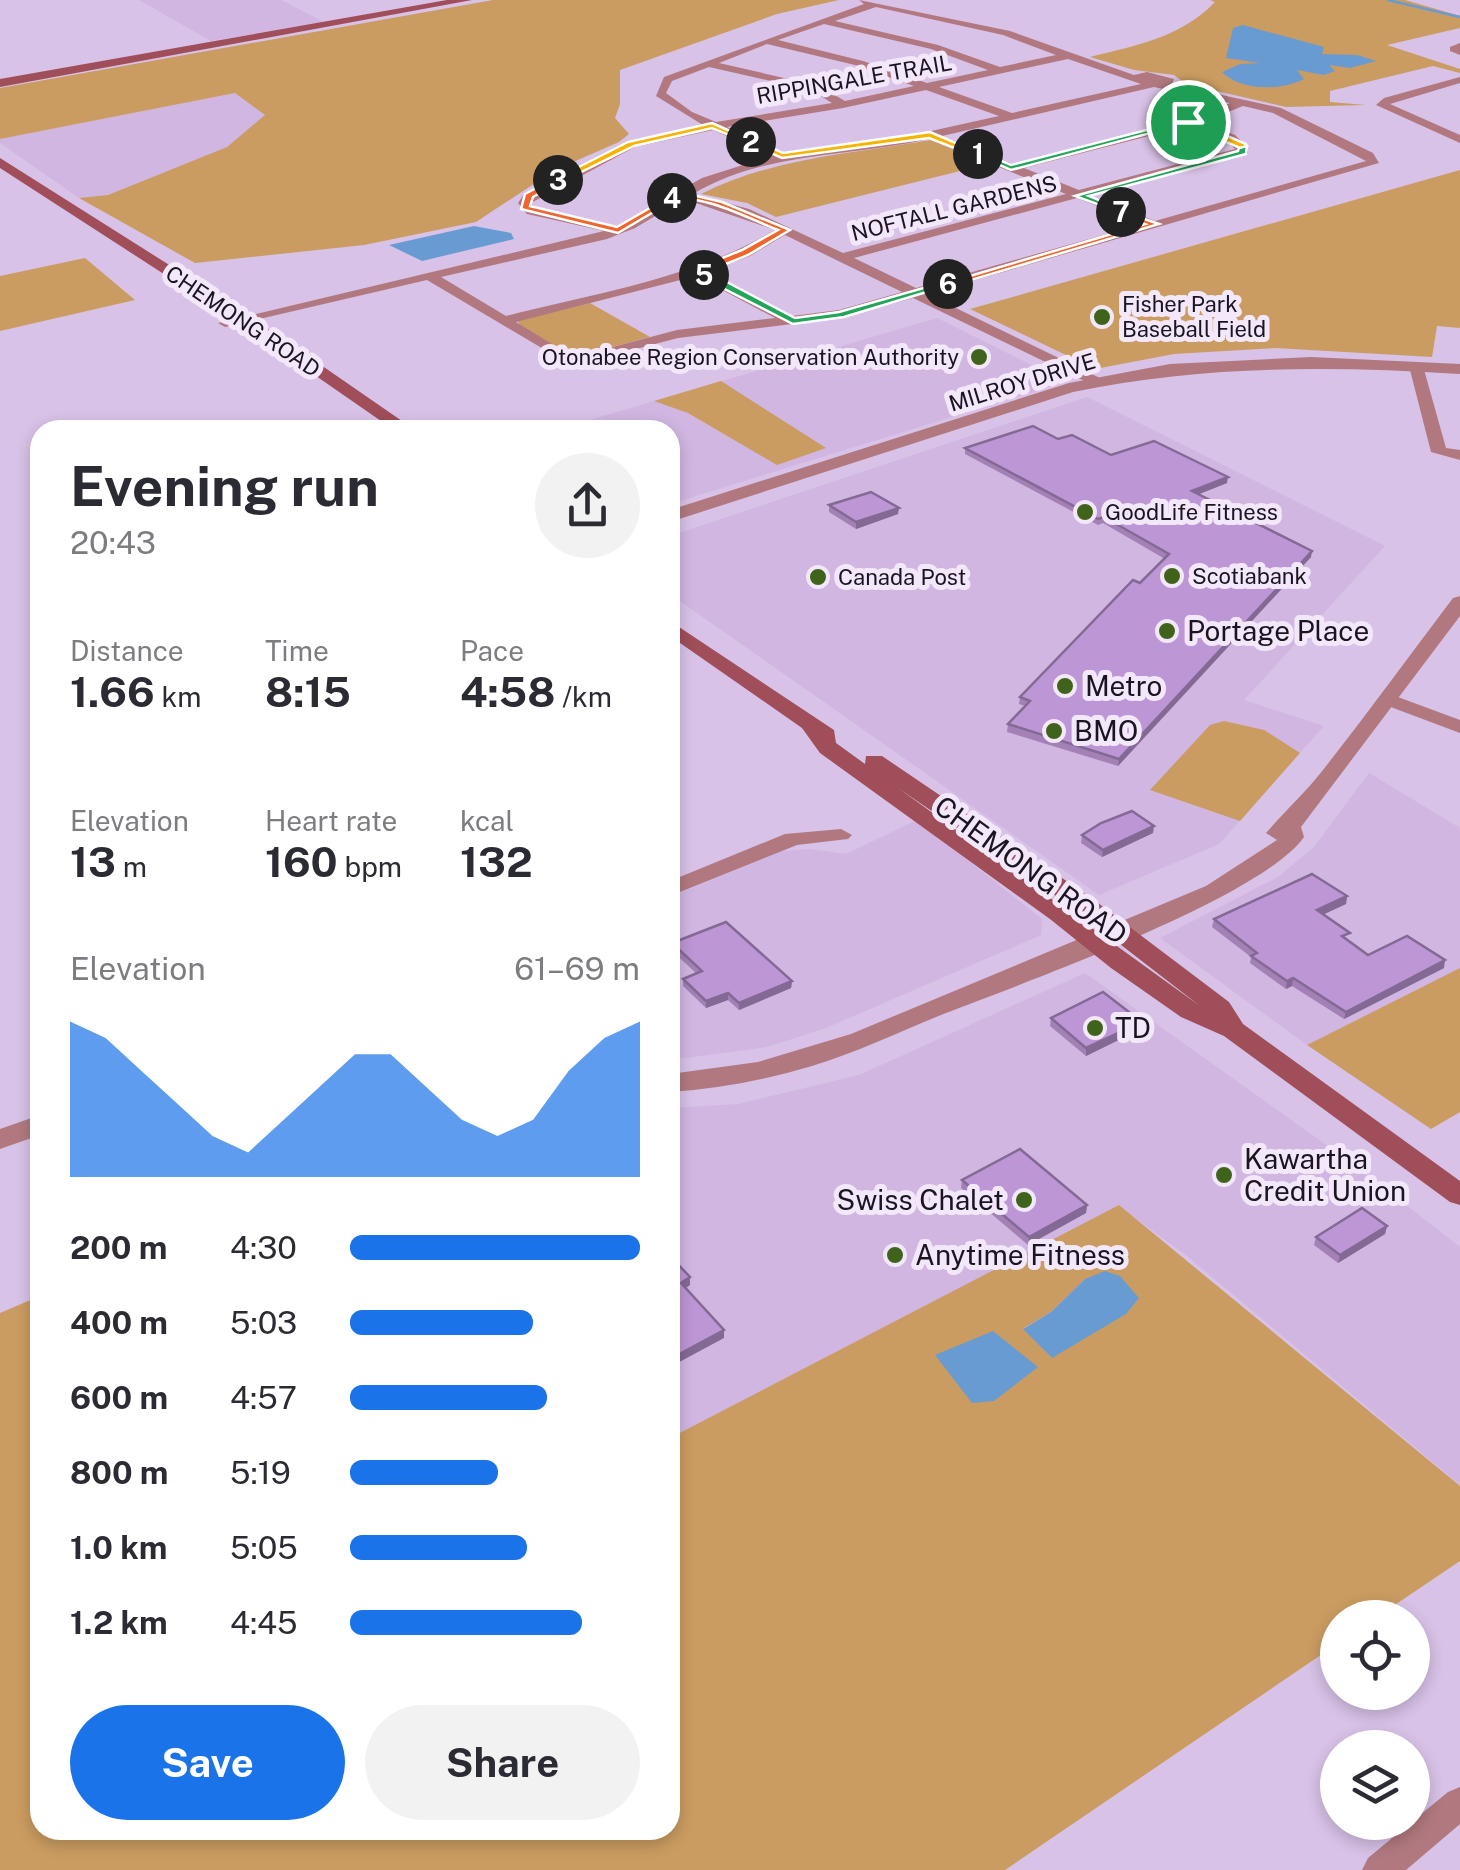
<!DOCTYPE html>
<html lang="en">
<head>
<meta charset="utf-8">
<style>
	:root { --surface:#fff; --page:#f2f2f3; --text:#2b2b33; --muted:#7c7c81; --accent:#1a73e8 }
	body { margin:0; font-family:"Public Sans",sans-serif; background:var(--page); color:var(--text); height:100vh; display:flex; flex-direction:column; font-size:38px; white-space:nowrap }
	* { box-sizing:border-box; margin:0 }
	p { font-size:32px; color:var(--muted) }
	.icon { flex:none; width:55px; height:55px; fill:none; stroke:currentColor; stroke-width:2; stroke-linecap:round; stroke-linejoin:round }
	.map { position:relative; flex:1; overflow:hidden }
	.sheet { position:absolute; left:30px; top:420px; width:650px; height:1420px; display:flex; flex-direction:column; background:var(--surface); border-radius:30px; box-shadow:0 5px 15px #0003 }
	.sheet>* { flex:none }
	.controls { position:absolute; left:1320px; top:1600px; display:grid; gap:20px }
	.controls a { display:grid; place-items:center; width:110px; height:110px; border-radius:50%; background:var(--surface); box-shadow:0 5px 15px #0003; font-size:50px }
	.pin { position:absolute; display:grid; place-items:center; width:85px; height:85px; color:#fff; margin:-42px; border:5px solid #fff; border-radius:50%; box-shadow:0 2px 10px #0007 }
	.km { position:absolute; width:50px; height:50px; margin:-25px; border-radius:50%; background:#222; color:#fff; font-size:28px; line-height:50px; text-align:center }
	.round { display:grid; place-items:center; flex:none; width:105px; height:105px; border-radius:52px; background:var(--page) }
	.summary { display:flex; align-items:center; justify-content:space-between; height:170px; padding:0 40px }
	h1 { font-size:55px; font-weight:700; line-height:75px }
	.metrics { display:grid; grid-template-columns:repeat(3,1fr); gap:15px; height:170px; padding:10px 40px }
	.metrics div { display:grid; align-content:center }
	.metrics b { font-size:42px; font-weight:700 }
	.metrics small { font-size:28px; font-weight:400 }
	.metrics p { font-size:28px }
	.chart { height:280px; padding:20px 40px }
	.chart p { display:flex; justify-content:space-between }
	.chart svg { width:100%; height:180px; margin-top:10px; fill:var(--accent); opacity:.7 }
	.button { display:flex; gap:20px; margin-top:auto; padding:20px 40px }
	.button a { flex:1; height:115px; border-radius:60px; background:var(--accent); color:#fff; font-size:40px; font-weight:700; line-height:115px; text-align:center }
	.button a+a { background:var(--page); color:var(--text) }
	ul { padding:0 40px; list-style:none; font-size:32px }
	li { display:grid; grid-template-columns:160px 120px 1fr; align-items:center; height:75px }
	li i { height:25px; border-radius:12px; background:var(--accent) }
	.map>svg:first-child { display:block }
	.built { fill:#d0b6e1 }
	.green { fill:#ca9c61; fill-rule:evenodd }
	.water { fill:#699bd3 }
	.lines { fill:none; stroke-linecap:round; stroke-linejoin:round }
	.stream { stroke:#699bd3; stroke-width:2.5 }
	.minor { fill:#b1797f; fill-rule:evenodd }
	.tertiary { fill:#b1797f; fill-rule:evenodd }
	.secondary { fill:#9f4e5a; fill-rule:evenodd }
	.wall { fill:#a381b7 }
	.shaded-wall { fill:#846995 }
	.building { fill:#bd96d5; stroke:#846995; stroke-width:2.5 }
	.split-1 { fill:#22a559; stroke:#fff; stroke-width:2.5 }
	.split-2 { fill:#f5b400; stroke:#fff; stroke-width:2.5 }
	.split-3 { fill:#f5b400; stroke:#fff; stroke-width:2.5 }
	.split-4 { fill:#f0652b; stroke:#fff; stroke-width:2.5 }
	.split-5 { fill:#f0652b; stroke:#fff; stroke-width:2.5 }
	.split-6 { fill:#22a559; stroke:#fff; stroke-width:2.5 }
	.split-7 { fill:#f0652b; stroke:#fff; stroke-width:2.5 }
	.split-8 { fill:#22a559; stroke:#fff; stroke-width:2.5 }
	.split-9 { fill:#f5b400; stroke:#fff; stroke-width:2.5 }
	.poi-dot { fill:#40631b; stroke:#f3e7fa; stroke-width:4 }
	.labels { text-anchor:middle; stroke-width:10; stroke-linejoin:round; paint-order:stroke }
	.far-street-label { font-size:22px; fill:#1c1421; stroke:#f3e7fa }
	.far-poi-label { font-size:22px; fill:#1c1421; stroke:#f3e7fa; text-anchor:start }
	.poi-label { font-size:28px; fill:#1c1421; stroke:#f3e7fa; text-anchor:start }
	.street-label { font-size:28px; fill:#1c1421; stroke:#f3e7fa }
</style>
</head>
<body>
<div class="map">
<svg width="1460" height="1870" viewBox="0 0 1460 1870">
	<rect width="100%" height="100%" fill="#d8c2e7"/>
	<g class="built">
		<path d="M139 0H281L324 22 211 41Z"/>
		<path d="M235 93 265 115 227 147 108 195 79 198 0 143V139Z"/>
		<path d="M937 318 1065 382 670 504V430H556Z"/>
		<path d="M1087 397 1385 546 1244 700 1324 726 1219 844 1099 895 670 594V536Z"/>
		<path d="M1369 773 1460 828V968L1307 1045 1160 938 1278 877 1314 847Z"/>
		<path d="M917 820 1042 919 1041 935 826 1028 767 1047 670 1060V897L782 851 809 849 846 854Z"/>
		<path d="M1085 973 1353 1164 1460 1247V1485L1187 1256 1119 1206 670 1438V1108L738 1104 859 1075Z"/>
	</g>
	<g class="green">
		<path d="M493 0H839L777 14 620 70V104L615 118 629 134 619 142 555 170 476 222 364 245 195 263 79 198 108 195 227 147 265 115 235 93 0 139V88Z"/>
		<path d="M1210 0H1405L1460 16V28L1387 45 1460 69V73L1433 66 1330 91V102L1366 105 1286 107 1186 84 1174 75 1134 70 1090 57C1137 45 1180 38 1215 2Z"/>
		<path d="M931 140 988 164 776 217 747 203 701 194C775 157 851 154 931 140Z"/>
		<path d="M1460 170V328L1437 326 1432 357 1275 348 1174 354 1095 369 970 309Z"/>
		<path d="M85 258 135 300 0 331V276Z"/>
		<path d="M590 303 650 337C598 350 557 369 517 321Z"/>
		<path d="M721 381 826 448 777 465 688 413 654 401Z"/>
		<path d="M1224 721 1264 730 1300 753 1240 821 1150 790 1210 725Z"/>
		<path d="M1460 968V1112L1431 1129 1307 1045Z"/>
		<path d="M1119 1205 1460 1486V1561L1377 1617 1338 1618 1337 1644 1005 1870H0V1313L40 1296V1830H670V1438ZM1085 1279 1052 1358 1024 1328 1051 1312Z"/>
	</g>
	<g class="water">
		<path d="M1243 25 1324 47 1322 54 1357 55 1376 61 1350 68 1329 65 1335 71 1324 75 1297 70 1304 79C1281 91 1240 91 1222 72L1240 64 1260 63 1226 58 1233 28Z"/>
		<path d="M474 226 511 233 514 239 422 261 389 245Z"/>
		<path d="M1105 1271 1120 1276 1139 1298 1126 1314 1052 1358 1023 1329 1051 1312 1085 1279Z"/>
		<path d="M993 1331 1038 1367 994 1401 972 1403 935 1355Z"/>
	</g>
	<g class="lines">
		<path class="stream" d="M1388 0 1460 17"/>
		<g class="minor">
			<path d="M859 0 1010 31 1134 75 1147 72 1174 79 1172 84 1281 108 1373 153 1379 163 927 294 1102 379V385L1097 387 913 298 840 318 678 338 594 360H562L427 280 225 327 218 323 604 231 527 214 518 203 525 193 627 141 703 125 656 96 664 77 864 4ZM876 7 1003 35 1056 55 1000 67 938 45 835 21ZM824 24 931 49 988 70 927 83 863 61 778 40ZM767 44 855 65 914 86 845 101 819 86 719 63ZM1068 59 1141 84 1012 113 939 87ZM709 67 811 90 832 103 716 122 692 112 666 93 672 81ZM1154 87 1230 103 1206 115 1013 164 942 136ZM926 90 999 116 913 135 783 152 727 127 843 108ZM1243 106 1273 113 1366 161 1155 221 1090 195 1248 153V147L1235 135 1201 123ZM1188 126 1227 141 1235 149 1079 190 1024 168ZM713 130 771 156 702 178 617 226 536 208 531 203 635 147ZM929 139 1066 194 843 253 749 209 693 194C766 151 850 157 929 139ZM1077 198 1142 224 916 288 854 258ZM684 199 775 230C694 278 597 293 506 316L441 277 607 239 635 228ZM785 235 902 292 839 310 792 316 709 271 750 256ZM696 276 775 318 677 330 594 352H565L516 322Z"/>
			<path d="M1460 43V55L1450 51V47Z"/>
			<path d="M1460 77V83L1390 104 1460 135V143L1376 105 1384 98Z"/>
			<path d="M1416 362 1423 366 1446 448 1460 450V460L1431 452 1409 366Z"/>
			<path d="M1387 693 1460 720V733L1380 703 1377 699Z"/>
			<path d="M841 829 852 835 848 839 797 845 670 896V881L785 834Z"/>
			<path d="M1460 1787V1824L1406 1870H1362L1368 1858 1448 1792Z"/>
		</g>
		<g class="tertiary">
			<path d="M1311 357 1460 364V374C1328 366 1202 365 1073 392L670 522V510L1069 383 1170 364Z"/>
			<path d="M1460 596V616L1301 827 1304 837C1261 898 1023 983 946 1013 901 1031 858 1052 812 1066 765 1080 718 1089 670 1092V1074L758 1062 851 1034 1206 886 1277 840 1266 833C1284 812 1305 793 1323 770 1367 714 1410 655 1453 598Z"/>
			<path d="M40 1115V1135L0 1149V1129Z"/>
		</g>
		<g class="secondary">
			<path d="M447 0H472L0 87V79Z"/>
			<path d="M0 158 250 316 415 430H394L238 322 0 168Z"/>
			<path d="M670 621 834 730 836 743 865 764 866 756H882L1090 897 1229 1002 1243 1024 1460 1181V1205L1450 1202 1224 1036 1181 1017 1111 968 1050 919 820 753 802 728 670 636ZM898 788 1072 907 1200 1006Z"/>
		</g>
	</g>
	<g class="wall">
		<path d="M1058 439 1111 455 1227 483 1199 494 1311 557 1118 766 1007 732 1008 724 1025 706 1019 704 1020 697 1165 559 1103 523 1098 525 965 454V448Z"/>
		<path d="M829 505 898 514 856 529 829 512Z"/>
		<path d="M1153 833 1102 857 1081 843 1082 835Z"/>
		<path d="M1347 896 1346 904 1323 914 1348 940 1368 955 1444 968 1344 1019 1292 986 1286 989 1250 963 1251 957 1212 927 1214 919Z"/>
		<path d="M672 943 792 981 791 988 739 1010 728 1000 706 1008 683 986V979L697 974 672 951Z"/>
		<path d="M1051 1018 1141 1029 1086 1056 1050 1026Z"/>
		<path d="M962 1180 1087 1205 1086 1213 1028 1245 961 1188Z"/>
		<path d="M1387 1226 1385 1234 1338 1263 1314 1245 1316 1237Z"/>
	</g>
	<g class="shaded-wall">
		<path d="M1228 477 1227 483 1192 497V491Z"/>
		<path d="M899 508 898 514 856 529V522Z"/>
		<path d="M1312 551 1311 557 1118 766 1119 759Z"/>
		<path d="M1154 826 1153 833 1102 857 1103 850Z"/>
		<path d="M1347 896 1346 904 1316 918 1317 910Z"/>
		<path d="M1445 960 1444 968 1344 1019 1346 1012Z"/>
		<path d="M1293 978 1292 986 1286 989 1287 981Z"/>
		<path d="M792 981 791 988 739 1010V1003Z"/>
		<path d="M728 993V1000L706 1008V1001Z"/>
		<path d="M1142 1022 1141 1029 1086 1056V1048Z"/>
		<path d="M1087 1205 1086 1213 1028 1245 1029 1237Z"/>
		<path d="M1387 1226 1385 1234 1338 1263 1340 1255Z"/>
		<path d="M690 1277V1285L682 1291 681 1283Z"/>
		<path d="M724 1330V1338L670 1367V1359Z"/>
	</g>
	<g class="building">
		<path d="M1033 426 1058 439 1072 435 1111 455 1154 441 1228 477 1192 491 1312 551 1119 759 1008 724 1030 701 1020 697 1133 580 1140 583 1169 554 1104 517 1098 519 965 448Z"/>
		<path d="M871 492 899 508 856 522 829 505Z"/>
		<path d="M1132 811 1154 826 1103 850 1082 835 1101 823Z"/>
		<path d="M1312 874 1347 896 1317 910 1350 933 1342 936 1368 955 1407 936 1445 960 1346 1012 1293 978 1287 981 1251 956 1257 953 1214 919Z"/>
		<path d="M726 922 792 981 739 1003 728 993 706 1001 683 979 702 971 672 943Z"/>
		<path d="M1103 992 1142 1022 1086 1048 1051 1018Z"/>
		<path d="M1020 1149 1087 1205 1029 1237 962 1180Z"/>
		<path d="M1362 1208 1387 1226 1340 1255 1316 1237Z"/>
		<path d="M670 1256 690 1277 681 1283 724 1330 670 1359Z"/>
	</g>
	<path class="split-1" d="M1185 120 1192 122 1011 170 974 154 981 152 1011 165Z"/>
	<path class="split-2" d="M930 132 982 154 975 156 929 138 782 158 746 142 754 140 783 153Z"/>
	<path class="split-3" d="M712 123 755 142 751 144 712 128 704 130 634 146 561 182 553 180 628 142Z"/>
	<path class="split-4" d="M555 178 562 180 533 197 530 206 617 227 669 197 677 198 618 233 521 209 525 194Z"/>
	<path class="split-5" d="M680 192 722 202 790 230 748 255 706 272 708 277H701L695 269 742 250 778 230C752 220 697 191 672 201L667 198Z"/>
	<path class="split-6" d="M701 272H708L795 318 839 312 948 281 953 284 844 317 793 324 701 277Z"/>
	<path class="split-7" d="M1118 210 1159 224 951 286 943 284 1145 224 1118 214Z"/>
	<path class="split-8" d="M1240 144 1247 146 1246 154 1089 196 1124 210V214L1075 196 1238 151Z"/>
	<path class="split-9" d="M1188 119 1246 144 1247 146 1240 148 1185 124Z"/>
	<g class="poi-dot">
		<circle cx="1102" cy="317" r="10"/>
		<circle cx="979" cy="357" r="10"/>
		<circle cx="1085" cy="512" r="10"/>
		<circle cx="1172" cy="576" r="10"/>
		<circle cx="818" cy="577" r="10"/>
		<circle cx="1167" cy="631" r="10"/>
		<circle cx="1065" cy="686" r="10"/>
		<circle cx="1054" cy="731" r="10"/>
		<circle cx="1095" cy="1028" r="10"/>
		<circle cx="1224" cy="1175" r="10"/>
		<circle cx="1024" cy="1200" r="10"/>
		<circle cx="895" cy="1255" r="10"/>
	</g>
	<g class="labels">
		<g class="far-street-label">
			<text transform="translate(854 79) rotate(-10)" y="8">RIPPINGALE TRAIL</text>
			<text transform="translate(954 208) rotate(-14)" y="8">NOFTALL GARDENS</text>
			<text transform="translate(243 321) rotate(34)" y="8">CHEMONG ROAD</text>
			<text transform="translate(1022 382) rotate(-17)" y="8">MILROY DRIVE</text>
		</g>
		<g class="far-poi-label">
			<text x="1122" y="312">Fisher Park<tspan x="1122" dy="25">Baseball Field</tspan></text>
			<text x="959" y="365" text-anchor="end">Otonabee Region Conservation Authority</text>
			<text x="1105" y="520">GoodLife Fitness</text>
			<text x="1192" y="584">Scotiabank</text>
			<text x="838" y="585">Canada Post</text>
		</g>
		<g class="poi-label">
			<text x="1187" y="641">Portage Place</text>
			<text x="1085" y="696">Metro</text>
			<text x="1074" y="741">BMO</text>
			<text x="1115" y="1038">TD</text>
			<text x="1244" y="1169">Kawartha<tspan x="1244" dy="32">Credit Union</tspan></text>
			<text x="1004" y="1210" text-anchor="end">Swiss Chalet</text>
			<text x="915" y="1265">Anytime Fitness</text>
		</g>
		<g class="street-label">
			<text transform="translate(1031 870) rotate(36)" y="10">CHEMONG ROAD</text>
		</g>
	</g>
</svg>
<div class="controls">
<a><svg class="icon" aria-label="locate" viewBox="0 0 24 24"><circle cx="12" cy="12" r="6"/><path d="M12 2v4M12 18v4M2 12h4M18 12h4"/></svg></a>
<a><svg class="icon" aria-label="layers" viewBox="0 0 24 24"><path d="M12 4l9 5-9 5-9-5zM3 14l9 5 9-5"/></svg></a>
</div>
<div class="pin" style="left:1188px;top:122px;background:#1e9e55"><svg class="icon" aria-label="arrive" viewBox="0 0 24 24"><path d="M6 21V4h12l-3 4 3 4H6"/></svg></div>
<b class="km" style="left:978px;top:154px">1</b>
<b class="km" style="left:751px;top:142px">2</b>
<b class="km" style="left:558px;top:180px">3</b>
<b class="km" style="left:672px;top:198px">4</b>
<b class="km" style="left:704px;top:275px">5</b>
<b class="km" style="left:948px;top:284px">6</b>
<b class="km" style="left:1121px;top:212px">7</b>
<section class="sheet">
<div class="summary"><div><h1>Evening run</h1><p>20:43</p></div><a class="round"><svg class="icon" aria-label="share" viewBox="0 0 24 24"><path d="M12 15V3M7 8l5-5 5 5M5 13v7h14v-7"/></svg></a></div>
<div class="metrics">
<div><p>Distance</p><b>1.66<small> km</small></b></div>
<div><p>Time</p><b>8:15</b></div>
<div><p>Pace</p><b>4:58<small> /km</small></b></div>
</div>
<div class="metrics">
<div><p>Elevation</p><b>13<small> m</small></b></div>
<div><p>Heart rate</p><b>160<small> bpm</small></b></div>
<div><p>kcal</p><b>132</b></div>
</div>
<div class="chart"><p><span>Elevation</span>61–69 m</p>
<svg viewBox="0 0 160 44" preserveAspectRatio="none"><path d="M0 44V6L10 10L20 18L30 26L40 34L50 38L60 30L70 22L80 14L90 14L100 22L110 30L120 34L130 30L140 18L150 10L160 6V44z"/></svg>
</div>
<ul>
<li><b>200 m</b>4:30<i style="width:100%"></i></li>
<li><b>400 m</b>5:03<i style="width:63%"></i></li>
<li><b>600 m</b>4:57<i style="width:68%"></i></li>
<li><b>800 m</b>5:19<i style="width:51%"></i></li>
<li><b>1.0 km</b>5:05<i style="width:61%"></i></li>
<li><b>1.2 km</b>4:45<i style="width:80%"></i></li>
</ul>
<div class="button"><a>Save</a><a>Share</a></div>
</section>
</div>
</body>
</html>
